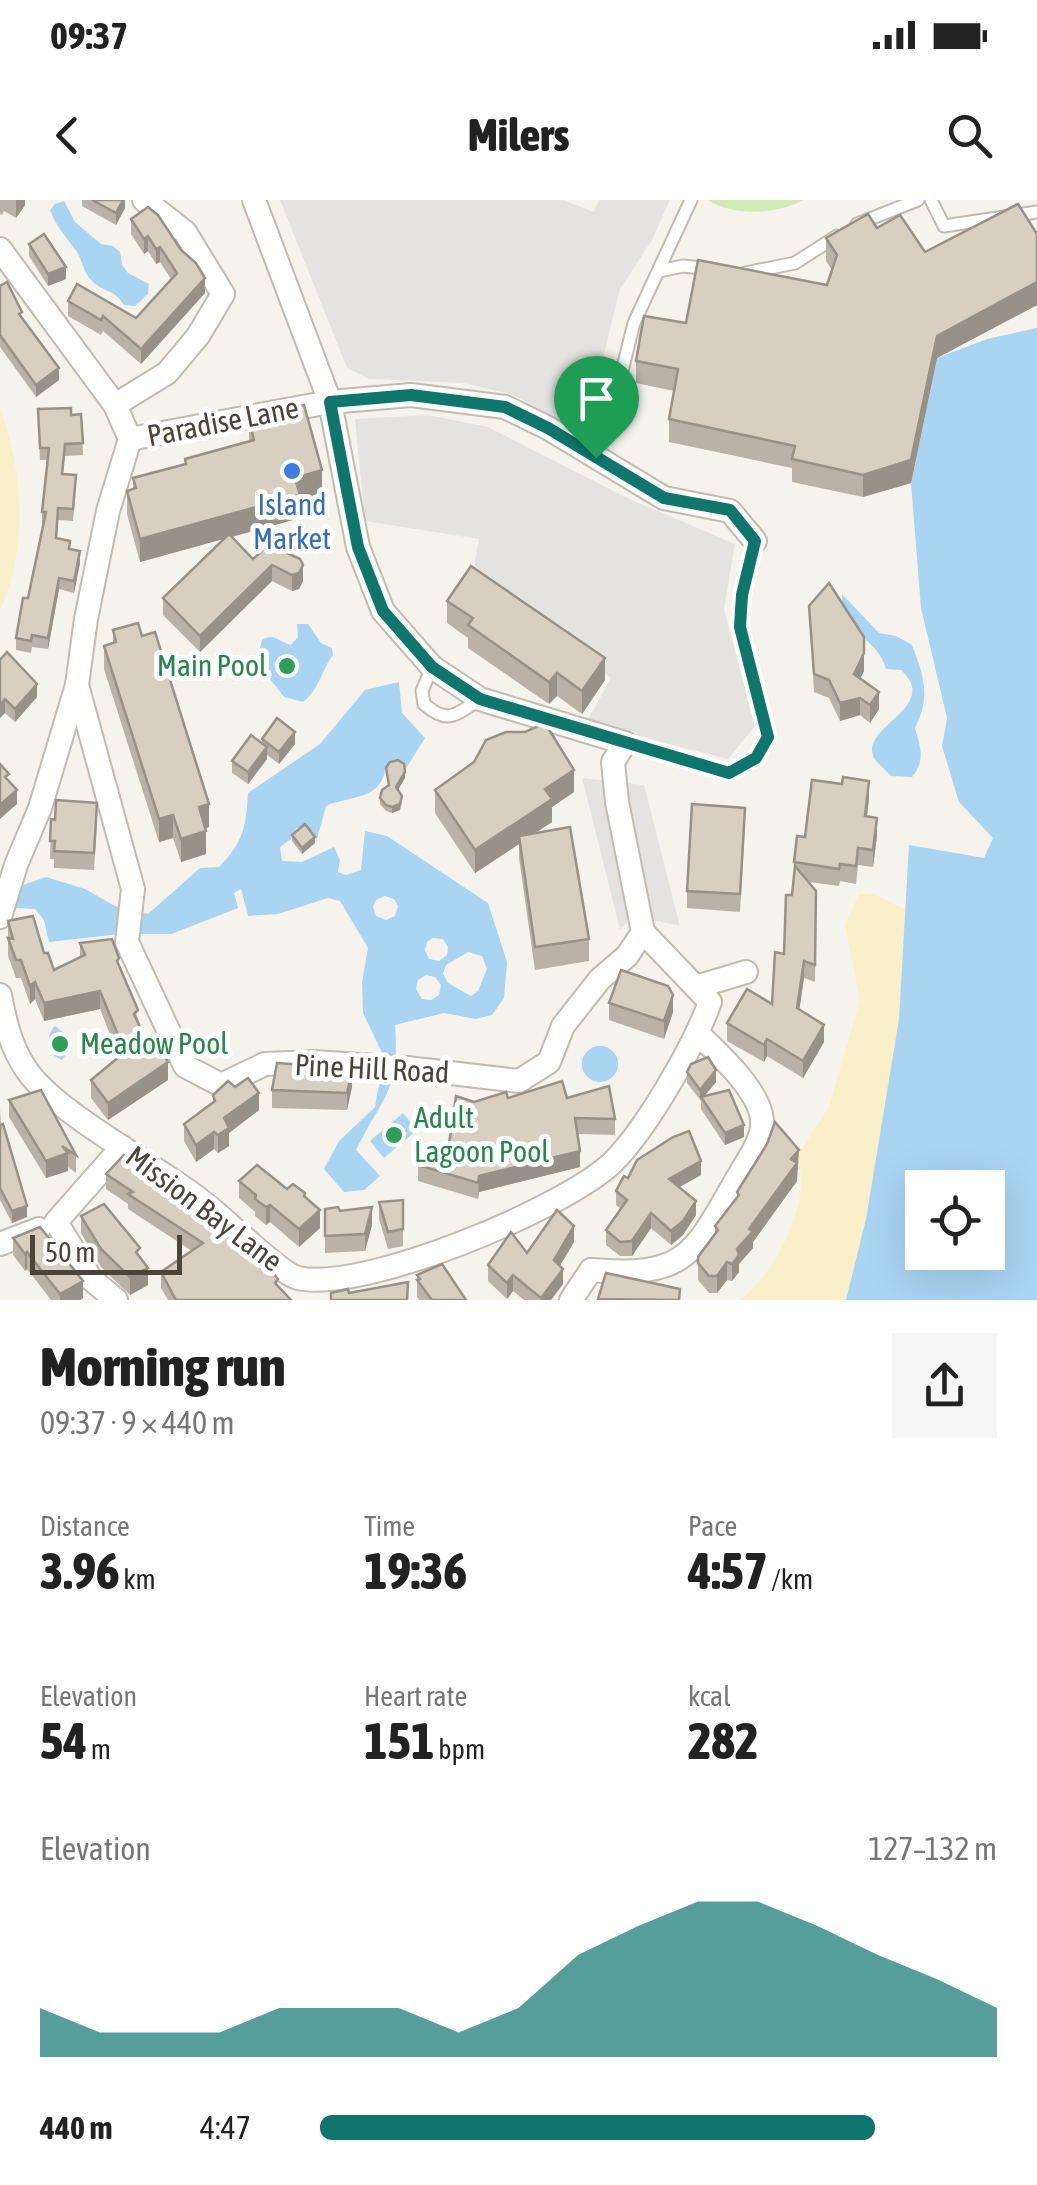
<!DOCTYPE html>
<html lang="en">
<head>
<meta charset="utf-8">
<style>
	:root { --surface:#fff; --page:#f6f6f6; --text:#222; --muted:#767676; --accent:#0f766e }
	body { margin:0; font-family:"Asap Condensed",sans-serif; background:var(--page); color:var(--text); height:100vh; display:flex; flex-direction:column; font-size:38px; white-space:nowrap }
	* { box-sizing:border-box; margin:0 }
	p { font-size:32px; color:var(--muted) }
	.icon { flex:none; width:55px; height:55px; fill:none; stroke:currentColor; stroke-width:2; stroke-linecap:round; stroke-linejoin:round }
	.map { position:relative; height:1100px; overflow:hidden }
	.panel { display:flex; flex-direction:column; background:var(--surface); flex:1 }
	.panel>* { flex:none }
	.fabs { position:absolute; left:905px; top:970px; display:grid; gap:20px }
	.fabs a { display:grid; place-items:center; width:100px; height:100px; border-radius:0px; background:var(--surface); box-shadow:0 10px 40px #0002; font-size:50px }
	.scale { position:absolute; left:30px; bottom:25px; width:152px; box-sizing:border-box; padding-left:10px; border:5px solid #4b4439; border-top:0; font-size:28px; line-height:35px; white-space:nowrap; color:#4b4439; -webkit-text-stroke:8px #fff; paint-order:stroke }
	.pin { position:absolute; display:grid; place-items:center; width:85px; height:85px; color:#fff; margin:-102px -42px; border-radius:50% 50% 50% 0; rotate:-45deg; box-shadow:0 0 10px #0007 }
	.pin .icon { rotate:45deg }
	.round { display:grid; place-items:center; flex:none; width:105px; height:105px; border-radius:0px; background:var(--page) }
	.overview { display:flex; align-items:center; justify-content:space-between; height:170px; padding:0 40px }
	h1 { font-size:55px; font-weight:800; line-height:75px }
	.metrics { display:grid; grid-template-columns:repeat(3,1fr); gap:15px; height:170px; padding:10px 40px }
	.metrics div { display:grid; align-content:center }
	.metrics b { font-size:50px; font-weight:800 }
	.metrics small { font-size:28px; font-weight:400 }
	.metrics p { font-size:28px }
	.chart { height:280px; padding:20px 40px }
	.chart p { display:flex; justify-content:space-between }
	.chart svg { width:100%; height:180px; margin-top:10px; fill:var(--accent); opacity:.7 }
	ul { padding:0 40px; list-style:none; font-size:32px }
	li { display:grid; grid-template-columns:160px 120px 1fr; align-items:center; height:75px }
	li i { height:25px; border-radius:12px; background:var(--accent) }
	.status { display:flex; justify-content:space-between; align-items:center; height:70px; padding:0 50px; background:var(--surface); direction:ltr }
	.status svg { height:28px; fill:currentColor }
	header { display:flex; justify-content:space-between; align-items:center; height:130px; padding:0 40px; background:var(--surface); font-size:45px; font-weight:800 }
	.map>svg:first-child { display:block }
	.green { fill:#d2eab5 }
	.sand { fill:#f9efc9 }
	.parking { fill:#e5e3e0 }
	.water { fill:#a9d4f2; fill-rule:evenodd }
	.lines { fill:none; stroke-linecap:round; stroke-linejoin:round }
	.lane-casing { stroke:#c2bbae; stroke-width:15 }
	.street-casing { stroke:#c2bbae; stroke-width:26 }
	.lane { stroke:#fff; stroke-width:11 }
	.street { stroke:#fff; stroke-width:22 }
	.wall { fill:#bab2a6 }
	.shaded-wall { fill:#979187 }
	.building { fill:#d8cfc1; stroke:#979187; stroke-width:2.5 }
	.route-casing { stroke:#fff; stroke-width:20 }
	.route { stroke:#0f766e; stroke-width:12 }
	.shop-dot { fill:#3f7fe0; stroke:#fff; stroke-width:4 }
	.leisure-dot { fill:#2e9e5b; stroke:#fff; stroke-width:4 }
	.labels { text-anchor:middle; stroke-width:10; stroke-linejoin:round; paint-order:stroke }
	.street-label { font-size:30px; fill:#4b4439; stroke:#fff }
	.shop-label { font-size:30px; fill:#366cbe; stroke:#fff }
	.leisure-label { font-size:30px; fill:#27864d; stroke:#fff; text-anchor:start }
</style>
</head>
<body>
<div class="status"><b>09:37</b><svg viewBox="0 0 49 12"><path d="M0 12V9h3v3zM5 12V6h3v6zM10 12V3h3v9zM15 12V0h3v12zM26 1h20v11H26zM47 4h2v5h-2z"/></svg></div>
<header><svg class="icon" aria-label="back" viewBox="0 0 24 24"><path d="M15 5l-7 7 7 7"/></svg>Milers<svg class="icon" aria-label="search" viewBox="0 0 24 24"><circle cx="10" cy="10" r="6"/><path d="M15 15l6 6"/></svg></header>
<div class="map">
<svg width="1037" height="1100" viewBox="0 0 1037 1100">
	<rect width="100%" height="100%" fill="#f6f3ec"/>
	<path class="green" d="M708 0H804C776 14 735 17 708 0Z"/>
	<g class="sand">
		<path d="M0 208C23 273 29 346 0 410Z"/>
		<path d="M859 694H873L905 709 899 819 866 1019 846 1100H740C775 1074 814 1000 797 956L829 907 860 800 845 725Z"/>
	</g>
	<g class="parking">
		<path d="M280 0H563L594 12 599 0H670L652 40 620 89 593 199 566 225 514 195 463 183 369 179 347 168Z"/>
		<path d="M428 215 488 227 625 297 735 344 724 410 755 526 728 559 586 523 611 478 471 384 479 339 365 321 355 219Z"/>
		<path d="M582 578 644 585 680 726 633 716 620 730Z"/>
	</g>
	<g class="water">
		<path d="M64 1 75 22 101 44 113 46 120 52 122 65 128 73 149 84 148 94 135 106 124 105C113 88 104 93 92 81 83 72 83 62 77 52 66 36 58 30 50 10L55 4Z"/>
		<path d="M1037 128V1100H846L866 1019 899 819 909 645 984 658 993 638 959 602 942 546 947 518 921 408 911 283 937 158 987 139ZM922 988H988V1052H922Z"/>
		<path d="M842 394 879 433 896 436 912 445C924 476 931 497 915 528 920 546 926 561 912 577L891 576C886 570 878 564 874 558 858 526 942 508 901 470L886 469C878 438 842 434 842 394Z"/>
		<path d="M297 424H308L321 443 332 448 333 455C321 471 319 490 303 502L284 497 270 479 252 478 248 462 257 459 262 440C274 432 279 442 291 445L298 437Z"/>
		<path d="M399 482 402 513 425 538 405 570 395 561 385 569C382 600 348 596 326 606L317 639 307 629 296 628 291 639 280 647 282 661 302 662 334 647 340 660 338 672 346 675 361 670 365 631 387 636 488 703 507 762 504 798 492 815 476 819 444 813 395 825C400 892 383 895 356 950L380 976 364 990 344 992 324 969 339 941 375 907 384 857 363 813 362 782 368 748 340 701 328 698 278 714 248 716 241 689 234 693 238 708 171 734H120L49 742 44 720 35 709 0 707V693L46 677 85 689 115 706 148 714 200 668 219 667C243 643 246 627 248 593L320 544 365 490ZM385 696 394 699 398 706 395 716 386 720 376 716 373 707 376 700ZM433 738 443 739 448 747 447 755 439 761 429 759 425 750 427 742ZM468 752 482 756 487 769 478 791 471 796 448 783 443 774 446 765ZM426 775 435 777 441 785 439 795 431 800 422 799 416 789 418 780Z"/>
		<path d="M55 826 68 836 71 848 62 860C48 856 44 837 55 826Z"/>
		<circle cx="600" cy="864" r="18"/>
		<path d="M403 913 417 930 384 958 370 941Z"/>
	</g>
	<g class="lines">
		<g class="lane-casing">
			<g id="lane">
				<path d="M931 0 944 26 1037 12"/>
				<path d="M857 24 918 0"/>
				<path d="M659 71 683 66 711 69"/>
				<path d="M745 73 795 63 837 36"/>
				<path d="M596 258 610 219 634 123 691 0"/>
				<path d="M432 467 422 491 424 504C448 525 456 515 480 499"/>
				<path d="M625 543 729 573 756 558 768 537 741 427 742 395 755 341"/>
			</g>
		</g>
		<g class="street-casing">
			<g id="street">
				<path d="M0 49 115 205 130 239"/>
				<path d="M115 205 167 173 198 136 223 94 185 32 144 0"/>
				<path d="M130 239 330 202 411 195 505 207 548 228 664 298 730 311 755 341"/>
				<path d="M77 485 133 689 127 742 185 866 221 885 265 864 314 862 407 868 519 881 549 862 563 826 600 779 627 756 643 732 617 602 613 562 625 543 480 499 432 467 383 411 358 347 330 202 254 0"/>
				<path d="M0 717 16 665 40 608 77 485 86 419 108 311 130 239"/>
				<path d="M696 787 746 772"/>
				<path d="M0 795C5 821 10 844 24 866 44 900 114 942 148 964 167 977 187 989 204 1003 225 1018 278 1073 298 1078 363 1093 563 1009 612 963 646 930 694 846 710 802L643 732"/>
				<path d="M0 1044 39 1029"/>
				<path d="M116 1100 91 1079 56 1022 122 947"/>
				<path d="M571 1100 591 1070C688 1078 694 1053 738 977 747 961 764 939 762 920 760 891 718 853 698 834"/>
			</g>
		</g>
		<use href="#lane" class="lane"/>
		<use href="#street" class="street"/>
	</g>
	<g class="wall">
		<path d="M0 0H25V5L16 18 4 11 2 15 0 14Z"/>
		<path d="M82 0H125V8L116 25 82 6Z"/>
		<path d="M148 7 205 93 141 164 103 131 101 135 68 116V101L136 118 171 79 160 62 156 64 148 51 144 54 131 34V19Z"/>
		<path d="M877 28 925 52 1037 34V105L937 158 911 283 863 297 792 282V268L669 242V219L674 191 636 183V161L686 123 827 85 832 70 826 61V38Z"/>
		<path d="M29 44 66 79 48 86 29 56Z"/>
		<path d="M0 86 22 119 59 180 36 197 0 147Z"/>
		<path d="M81 214 83 255 65 256 63 274 76 287 73 321 58 320 57 338 70 349 80 363 74 393 59 389 48 449 32 447 31 453 16 450V438L28 398 43 323H42V312L48 260H40L38 221Z"/>
		<path d="M249 220 322 293 300 299V318L232 337 253 359 272 342 303 381 299 389 292 391 272 381 200 452 163 415V398L223 339 140 362 127 314V291L133 289V278L185 264V259L249 242Z"/>
		<path d="M447 401 605 480 582 514 557 496 549 504 468 448V438L447 423Z"/>
		<path d="M809 406 864 437V471L860 478 879 509 870 523 860 515 840 521 829 498 814 492Z"/>
		<path d="M113 430 209 627 205 628 206 654 181 662 173 638 159 642 104 469V446L113 443Z"/>
		<path d="M0 460 37 497 15 522 5 513 0 518Z"/>
		<path d="M262 539 295 544 279 564 267 555V559L248 584 232 573V561L262 543Z"/>
		<path d="M386 568 405 578 398 590 402 602 400 610 392 613 386 611 380 604V598L388 585Z"/>
		<path d="M435 590 574 592 552 607V622L535 633 589 739V761L535 770 519 658V644L475 673 435 613Z"/>
		<path d="M869 598 867 616 877 635 873 667 858 665 856 684 840 681 839 686 809 682 816 691 815 782 804 778 799 810 824 842 803 878 767 856 764 862 727 841V823L772 804 784 754 794 675V662L805 637Z"/>
		<path d="M51 619 97 620 94 670 54 668V659H50Z"/>
		<path d="M745 625 740 712 687 708V691Z"/>
		<path d="M292 635 315 643 302 654 292 641Z"/>
		<path d="M8 721 44 753 54 770 80 757V743L119 767 147 843 168 880 108 920 91 898V880L119 857 100 809 44 821 35 799 30 804 21 778H16L8 756Z"/>
		<path d="M609 803 673 812 664 839 609 820Z"/>
		<path d="M687 872 716 882 704 896 744 937 725 945 701 909V901L687 883Z"/>
		<path d="M352 887 347 910 272 908V890Z"/>
		<path d="M213 895 259 910 229 933V946L218 953 214 949 196 962 184 941V924L213 902Z"/>
		<path d="M508 898H567L615 919V935L577 934 580 967 479 992 478 999 418 981V965L447 958 474 902Z"/>
		<path d="M9 900 76 955V973L68 967V971L46 978 9 917Z"/>
		<path d="M0 909 1 925 27 1017 12 1023 0 1000Z"/>
		<path d="M799 968 797 970V981L753 1042V1048L739 1064V1072L732 1081 727 1080 717 1093H709L698 1080V1057L715 1034V1026L737 998V992Z"/>
		<path d="M106 974 202 1015 250 1055 291 1100H168L161 1088V1072L192 1051 128 1009V1004L106 989Z"/>
		<path d="M701 975 679 987 696 1015 683 1035 671 1045 651 1028 632 1056H620L606 1045V1030L621 1009 616 1005V991Z"/>
		<path d="M239 981 287 989 305 997 320 1028 299 1047 270 1022 266 1025 255 1016V1012L239 998Z"/>
		<path d="M403 1000V1046L388 1049 379 1019V1002Z"/>
		<path d="M325 1009 340 1011 372 1025 365 1051 325 1053Z"/>
		<path d="M81 1016 140 1057 148 1085 130 1095 101 1067 81 1033Z"/>
		<path d="M13 1038 83 1098 80 1100H51L27 1069 25 1071 13 1055Z"/>
		<path d="M574 1042 560 1066 563 1084 551 1100H524L513 1091 507 1099 488 1081V1065L527 1053Z"/>
		<path d="M417 1075 466 1100H419L417 1097Z"/>
	</g>
	<g class="shaded-wall">
		<path d="M16 0H25V5L16 18Z"/>
		<path d="M123 0H125V8L116 25V13Z"/>
		<path d="M148 36V51L144 54V39Z"/>
		<path d="M160 47V62L156 64V49Z"/>
		<path d="M66 67V79L48 86V74Z"/>
		<path d="M205 78V93L141 164V149Z"/>
		<path d="M1037 82V105L937 158 911 283 863 297V275L937 136Z"/>
		<path d="M59 168V180L36 197V185Z"/>
		<path d="M322 270V293L300 299V318L140 362V339L295 278Z"/>
		<path d="M80 351V363L74 393V381Z"/>
		<path d="M272 365V381L200 452V436Z"/>
		<path d="M303 365V381L299 389 292 391V375Z"/>
		<path d="M59 378V389L48 449V438Z"/>
		<path d="M864 453V471L854 491V474Z"/>
		<path d="M605 458V480L582 514V491Z"/>
		<path d="M557 473V496L549 504V482Z"/>
		<path d="M37 484V497L15 522V509Z"/>
		<path d="M879 492V509L870 523V505Z"/>
		<path d="M860 498V515L840 521V503Z"/>
		<path d="M5 499V513L0 518V505Z"/>
		<path d="M295 532V544L279 564V552Z"/>
		<path d="M267 547V559L248 584V572Z"/>
		<path d="M574 570V592L552 607V622L520 643 519 636V644L475 673V650L545 589Z"/>
		<path d="M405 572V578L396 593V587Z"/>
		<path d="M869 581V598L865 633V616Z"/>
		<path d="M17 590V604L0 619V605Z"/>
		<path d="M402 596 400 610 392 613V607Z"/>
		<path d="M209 604V627L199 630V607Z"/>
		<path d="M173 615V638L159 642V619Z"/>
		<path d="M877 618V635L873 667V650Z"/>
		<path d="M206 631V654L181 662V639Z"/>
		<path d="M315 637V643L302 654V648Z"/>
		<path d="M804 761V778L797 826V808Z"/>
		<path d="M35 782V799L30 804V786Z"/>
		<path d="M100 791V809L44 821V803Z"/>
		<path d="M673 795V812L664 839V821Z"/>
		<path d="M824 825V842L803 878V861Z"/>
		<path d="M767 839V856L764 862V845Z"/>
		<path d="M168 862V880L108 920V903Z"/>
		<path d="M352 870V887L347 910V893Z"/>
		<path d="M716 870V882L702 899 701 897 700 901V890Z"/>
		<path d="M259 893V910L229 933V946L218 953V935L224 918Z"/>
		<path d="M744 925V937L725 945V933Z"/>
		<path d="M214 932V949L196 962V945Z"/>
		<path d="M799 950 797 981 753 1042V1048L739 1064V1072L732 1081V1064L737 1049 791 959Z"/>
		<path d="M580 951V967L479 992 478 999 479 976Z"/>
		<path d="M68 953V971L46 978V961Z"/>
		<path d="M701 961V975L669 993V979Z"/>
		<path d="M696 1001V1015L683 1035 671 1045V1031Z"/>
		<path d="M270 1005V1022L266 1025V1007Z"/>
		<path d="M27 1006V1017L12 1023V1011Z"/>
		<path d="M372 1007V1025L365 1051V1034Z"/>
		<path d="M320 1010V1028L299 1047V1029Z"/>
		<path d="M651 1013V1028L632 1056V1041Z"/>
		<path d="M574 1026V1042L554 1075V1060Z"/>
		<path d="M27 1052V1069L25 1071V1054Z"/>
		<path d="M727 1062V1080L717 1093V1076Z"/>
		<path d="M148 1068V1085L130 1095V1077Z"/>
		<path d="M563 1069V1084L551 1100H541V1098Z"/>
		<path d="M513 1075V1091L507 1099V1083Z"/>
		<path d="M83 1081V1098L80 1100H60V1094Z"/>
	</g>
	<g class="building">
		<path d="M92 0H123L116 13Z"/>
		<path d="M1018 4 1037 34V82L937 136 911 260 863 275 792 259 795 246 669 219 678 169 636 161 644 116 686 123 698 60 827 85 837 55 826 38 868 14 877 28 900 15 925 52Z"/>
		<path d="M148 7 158 15 181 50 196 63 205 78 141 149 103 116 101 120 68 101 77 84 136 118 177 73 160 47 156 49 148 36 144 39 131 19Z"/>
		<path d="M44 34 66 67 48 74 29 44Z"/>
		<path d="M7 82 22 112 19 114 59 168 36 185 0 135V86Z"/>
		<path d="M304 205 322 270 295 278 300 295 140 339 127 291 136 288 133 278 186 264 185 259 254 240 249 220Z"/>
		<path d="M71 208V215L81 214 83 243 65 244 62 274 76 275 73 309 58 308 56 338 70 341 69 349 80 351 74 381 59 378 48 438 32 435 31 441 16 438 23 398H28L46 312H42L49 248H40L38 209Z"/>
		<path d="M229 334 253 359 272 342H280L285 352 300 359 303 365 299 373 292 375 272 365 200 436 163 398Z"/>
		<path d="M471 366 605 458 582 491 557 473 549 482 468 425 473 418 447 401Z"/>
		<path d="M829 383 864 437V453L854 474 879 492 870 505 860 498 840 503 829 480 814 474 809 406Z"/>
		<path d="M138 423 142 436 155 432 209 604 199 607 206 631 181 639 173 615 159 619 104 446 116 442 113 430Z"/>
		<path d="M7 452 37 484 15 509 5 499 0 505V460Z"/>
		<path d="M277 518 295 532 279 552 262 539Z"/>
		<path d="M545 523 574 570 545 589 552 599 475 650 435 590 474 562 486 540 506 532H525Z"/>
		<path d="M251 535 267 547 248 572 232 561Z"/>
		<path d="M398 560 404 564 405 572 396 587 402 596 400 604 392 607 386 605 380 598 382 590 389 585 386 568 390 562Z"/>
		<path d="M0 564 9 574 5 577 17 590 0 605Z"/>
		<path d="M843 577 869 581 865 616 877 618 873 650 858 648 856 666 840 664 839 669 794 662 797 636 805 637 812 580 842 584Z"/>
		<path d="M56 600 97 603 94 653 54 651 55 641H50L51 619 55 620Z"/>
		<path d="M692 604 745 608 740 694 687 691Z"/>
		<path d="M305 624 315 637 302 648 292 635Z"/>
		<path d="M570 627 589 739 535 747 519 636Z"/>
		<path d="M795 666 816 691 815 765 804 761 797 808 824 825 803 861 767 839 764 845 727 823 747 789 772 804 775 752 784 754 786 695H792Z"/>
		<path d="M33 716 44 753H48L54 770 85 755 80 743 112 739 119 758 117 761 138 810 134 814 147 843 154 837 168 862 108 903 91 880 125 852 100 791 44 803 35 782 30 786 21 760H16L8 738 13 739 8 721Z"/>
		<path d="M621 770 668 786 673 795 664 821 609 803Z"/>
		<path d="M708 857 716 870 700 890 687 872 691 864Z"/>
		<path d="M277 863 317 866V863L352 870 347 893 272 890Z"/>
		<path d="M248 878 259 893 224 918 229 928 218 935 214 932 196 945 184 924 215 901 213 895 228 881 235 887Z"/>
		<path d="M562 881 567 898 609 886 615 919 575 918 580 951 479 976 478 983 418 965 447 958 456 896 474 902 506 892 508 898Z"/>
		<path d="M41 890 76 955 62 946 68 953 46 961 9 900Z"/>
		<path d="M729 890 744 925 725 933 701 897Z"/>
		<path d="M775 922 799 950 791 959 797 963 749 1029 753 1031 737 1049 739 1055 732 1064 727 1062 717 1076H709L698 1063V1057L718 1030 715 1026 739 995 737 992 767 944Z"/>
		<path d="M3 924 27 1006 12 1011 0 988V925Z"/>
		<path d="M689 931 701 961 669 979 696 1001 683 1021 671 1031 651 1013 632 1041 620 1042 606 1030 627 1000 616 991 624 976 628 978 637 960 673 937Z"/>
		<path d="M124 955 186 1001 189 998 202 1008 200 1014 250 1047 249 1054 263 1071 269 1069 278 1079 275 1083 291 1100H176L161 1072 203 1043 128 994 133 992 106 974Z"/>
		<path d="M257 965 287 989 293 984 305 993 304 996 320 1010 299 1029 270 1005 266 1007 255 999 256 995 239 981Z"/>
		<path d="M403 1000V1029L388 1032 379 1002Z"/>
		<path d="M104 1004 140 1048 136 1052 148 1068 130 1077 101 1049 81 1016Z"/>
		<path d="M338 1007 340 1011 372 1007 365 1034 325 1036V1009Z"/>
		<path d="M557 1010 574 1026 554 1060 563 1069 541 1098 513 1075 507 1083 488 1065 511 1032 527 1053Z"/>
		<path d="M40 1027 83 1081 60 1094 27 1052 25 1054 13 1038Z"/>
		<path d="M442 1064 466 1100H432L417 1080 420 1079 417 1075Z"/>
		<path d="M606 1073 680 1089 679 1100 598 1099Z"/>
		<path d="M408 1082 407 1100H331V1093L348 1089 349 1093Z"/>
	</g>
	<g class="lines">
		<g class="route-casing">
			<path id="route" d="M411 195 505 207 548 228 664 298 730 310 755 341 742 395 740 427 768 537 756 558 729 573 480 499 432 467 383 411 358 347 330 202Z"/>
		</g>
		<use href="#route" class="route"/>
	</g>
	<circle class="shop-dot" cx="292" cy="271" r="10"/>
	<g class="leisure-dot">
		<circle cx="287" cy="466" r="10"/>
		<circle cx="60" cy="844" r="10"/>
		<circle cx="394" cy="935" r="10"/>
	</g>
	<g class="labels">
		<g class="street-label">
			<text transform="translate(223 222) rotate(-11)" y="10">Paradise Lane</text>
			<text transform="translate(372 869) rotate(3)" y="10">Pine Hill Road</text>
			<text transform="translate(204 1009) rotate(37)" y="10">Mission Bay Lane</text>
		</g>
		<g class="shop-label">
			<text x="292" y="315">Island<tspan x="292" dy="34">Market</tspan></text>
		</g>
		<g class="leisure-label">
			<text x="267" y="476" text-anchor="end">Main Pool</text>
			<text x="80" y="854">Meadow Pool</text>
			<text x="414" y="928">Adult<tspan x="414" dy="34">Lagoon Pool</tspan></text>
		</g>
	</g>
</svg>
<div class="fabs">
<a><svg class="icon" aria-label="locate" viewBox="0 0 24 24"><circle cx="12" cy="12" r="6"/><path d="M12 2v4M12 18v4M2 12h4M18 12h4"/></svg></a>
</div>
<div class="scale">50 m</div>
<div class="pin" style="left:596px;top:258px;background:#1e9e55"><svg class="icon" aria-label="arrive" viewBox="0 0 24 24"><path d="M6 21V4h12l-3 4 3 4H6"/></svg></div>
</div>
<section class="panel">
<div class="overview"><div><h1>Morning run</h1><p>09:37 · 9 × 440 m</p></div><a class="round"><svg class="icon" aria-label="share" viewBox="0 0 24 24"><path d="M12 15V3M7 8l5-5 5 5M5 13v7h14v-7"/></svg></a></div>
<div class="metrics">
<div><p>Distance</p><b>3.96<small> km</small></b></div>
<div><p>Time</p><b>19:36</b></div>
<div><p>Pace</p><b>4:57<small> /km</small></b></div>
</div>
<div class="metrics">
<div><p>Elevation</p><b>54<small> m</small></b></div>
<div><p>Heart rate</p><b>151<small> bpm</small></b></div>
<div><p>kcal</p><b>282</b></div>
</div>
<div class="chart"><p><span>Elevation</span>127–132 m</p>
<svg viewBox="0 0 160 44" preserveAspectRatio="none"><path d="M0 44V32L10 38L20 38L30 38L40 32L50 32L60 32L70 38L80 32L90 19L100 12L110 6L120 6L130 12L140 19L150 25L160 32V44z"/></svg>
</div>
<ul>
<li><b>440 m</b>4:47<i style="width:82%"></i></li>
</ul>
</section>
</body>
</html>
